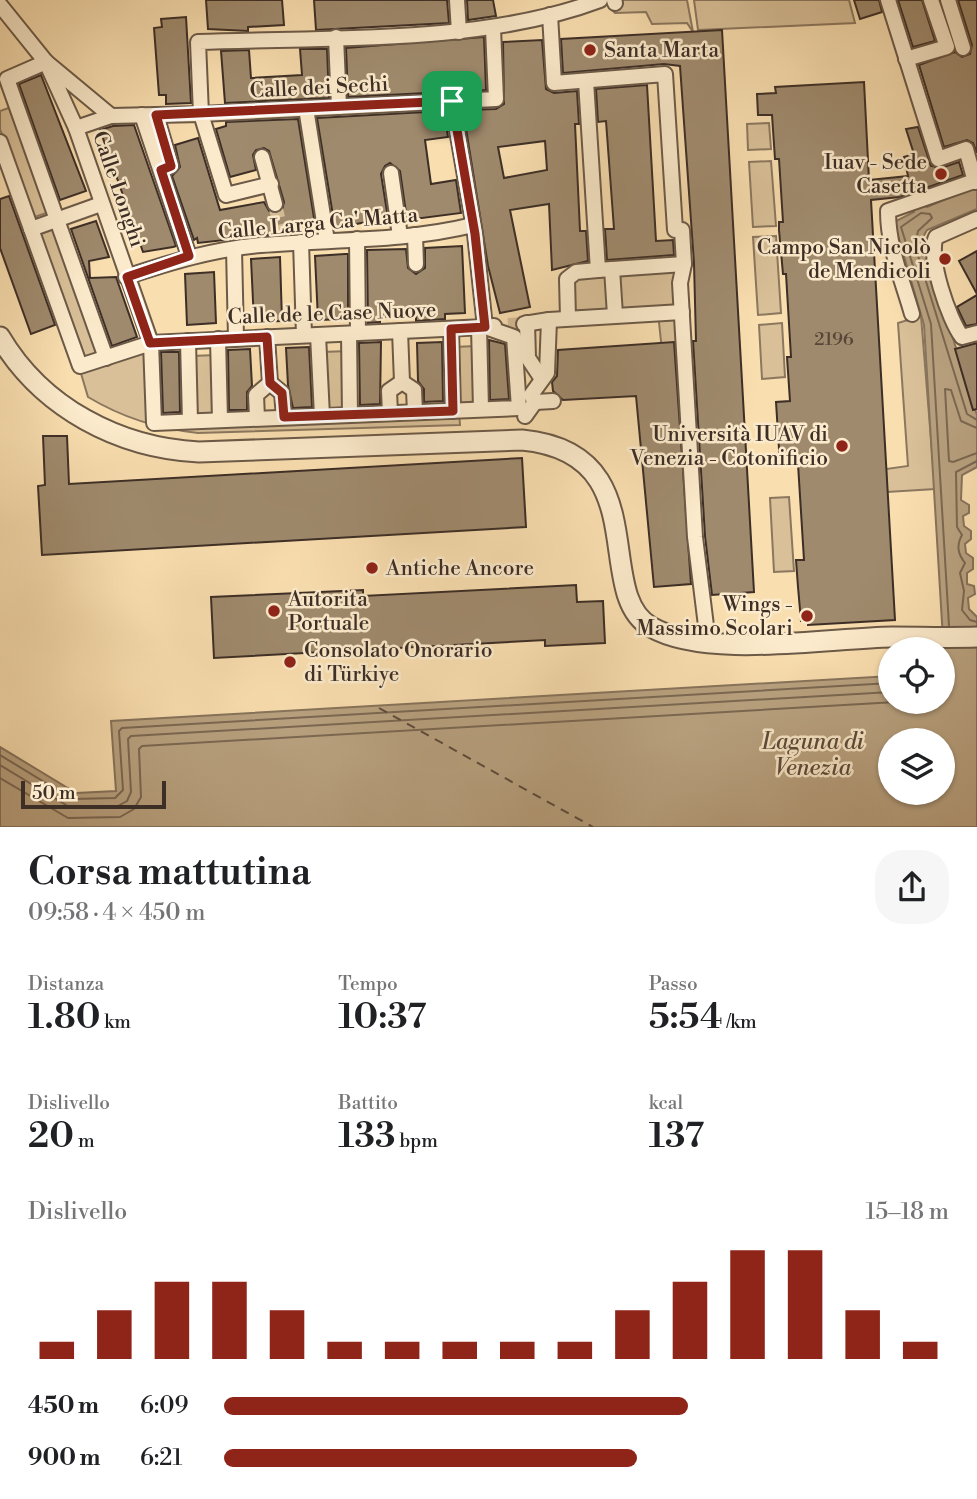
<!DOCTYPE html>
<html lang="it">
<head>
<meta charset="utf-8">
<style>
	:root { --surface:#fff; --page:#f6f6f6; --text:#202124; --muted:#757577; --accent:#8f2418 }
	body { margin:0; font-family:"Libre Bodoni",serif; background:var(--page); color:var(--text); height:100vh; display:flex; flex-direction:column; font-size:26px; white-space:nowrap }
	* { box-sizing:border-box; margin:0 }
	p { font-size:23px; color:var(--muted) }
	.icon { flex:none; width:38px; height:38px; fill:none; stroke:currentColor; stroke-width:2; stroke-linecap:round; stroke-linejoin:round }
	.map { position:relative; height:827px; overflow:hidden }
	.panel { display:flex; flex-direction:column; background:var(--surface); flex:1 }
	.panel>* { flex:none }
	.fabs { position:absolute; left:878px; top:637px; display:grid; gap:14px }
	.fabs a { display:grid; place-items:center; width:77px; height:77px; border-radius:50%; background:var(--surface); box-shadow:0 2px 5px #0004; font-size:35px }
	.scale { position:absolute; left:21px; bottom:18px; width:145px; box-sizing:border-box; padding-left:7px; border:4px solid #3d2e26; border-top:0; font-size:19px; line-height:24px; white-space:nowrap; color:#3d2e26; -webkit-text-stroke:5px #fbeacb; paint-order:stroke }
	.pin { position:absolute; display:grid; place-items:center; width:60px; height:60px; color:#fff; margin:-30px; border-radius:14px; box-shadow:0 4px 10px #0006 }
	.round { display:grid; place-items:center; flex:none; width:74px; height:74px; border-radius:28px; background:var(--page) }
	.overview { display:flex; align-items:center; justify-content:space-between; height:119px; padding:0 28px }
	h1 { font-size:38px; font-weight:600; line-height:52px }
	.figures { display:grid; grid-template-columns:repeat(3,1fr); gap:10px; height:119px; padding:7px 28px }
	.figures div { display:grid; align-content:center }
	.figures b { font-size:35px; font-weight:600 }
	.figures small { font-size:19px; font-weight:400 }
	.figures p { font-size:19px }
	.chart { height:196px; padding:14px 28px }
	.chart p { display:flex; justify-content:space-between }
	.chart svg { width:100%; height:126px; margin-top:7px; stroke:var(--accent); stroke-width:6 }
	ul { padding:0 28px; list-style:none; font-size:23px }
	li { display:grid; grid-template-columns:112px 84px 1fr; align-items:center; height:52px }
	li i { height:18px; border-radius:9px; background:var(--accent) }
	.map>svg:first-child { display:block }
	.green { fill:#d9c098; stroke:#8b775f; stroke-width:2 }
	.water { fill:#b9a280; stroke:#87745c; stroke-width:2; fill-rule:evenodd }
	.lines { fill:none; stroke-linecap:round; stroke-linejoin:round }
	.shore { stroke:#7b6853; stroke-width:2 }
	.ferry { stroke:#5c4b3c; stroke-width:2; stroke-dasharray:9 7; stroke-linecap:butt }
	.building { fill:#9f8a6d; stroke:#3d2e26; stroke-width:2; fill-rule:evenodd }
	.pedestrian-tunnel { stroke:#d3bb94; stroke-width:14; stroke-dasharray:14 7; stroke-linecap:butt }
	.pedestrian-casing { stroke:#6c5a48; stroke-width:18 }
	.minor-casing { stroke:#6c5a48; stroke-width:23 }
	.pedestrian { stroke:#fbeacb; stroke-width:14 }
	.minor { stroke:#fbeacb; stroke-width:19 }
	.route-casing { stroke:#fff; stroke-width:14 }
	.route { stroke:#8f2418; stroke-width:9 }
	.poi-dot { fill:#8f2418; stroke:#fbeacb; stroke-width:2.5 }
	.labels { text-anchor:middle; stroke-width:5; stroke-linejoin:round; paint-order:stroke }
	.number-label { font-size:18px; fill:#564538 }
	.poi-label { font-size:21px; fill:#3d2e26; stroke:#fbeacb; text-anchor:start }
	.street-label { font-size:21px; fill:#3d2e26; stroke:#fbeacb }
	.water-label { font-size:23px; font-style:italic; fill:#5c4b3c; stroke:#fbeacb }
</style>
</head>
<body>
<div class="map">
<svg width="977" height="827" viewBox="0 0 977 827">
	<rect width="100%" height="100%" fill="#f9deaf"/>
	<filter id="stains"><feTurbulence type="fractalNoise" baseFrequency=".00286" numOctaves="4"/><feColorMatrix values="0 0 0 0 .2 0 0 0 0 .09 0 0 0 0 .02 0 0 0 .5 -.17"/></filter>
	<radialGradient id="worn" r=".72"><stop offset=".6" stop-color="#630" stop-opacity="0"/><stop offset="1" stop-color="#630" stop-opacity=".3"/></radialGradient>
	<g class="green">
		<path d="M613 0H687L693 32 687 23 652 24 646 12 615 13 612 10Z"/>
		<path d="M694 0H849L855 23 698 30Z"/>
		<path d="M14 106 52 211 32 218 0 129V111Z"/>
		<path d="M769 123 771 149 748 150 747 124Z"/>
		<path d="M771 161 776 226 753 227 749 162Z"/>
		<path d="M57 227 101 353 82 360 37 234Z"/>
		<path d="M776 236 781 313 758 315 753 237Z"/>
		<path d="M675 264 694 530H681L658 313 568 318 576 272Z"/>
		<path d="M921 316 935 489 887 492 886 469 908 466 898 323Z"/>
		<path d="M782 323 785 377 762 379 759 325Z"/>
		<path d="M477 346 479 407 456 408 453 347Z"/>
		<path d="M141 348 150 352 152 423 459 412 460 425 198 433C158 429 123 418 88 397L80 370Z"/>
		<path d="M348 351 349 412 324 414 322 352Z"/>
		<path d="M217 355 219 417 193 418 191 356Z"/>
		<path d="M789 497 794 571 774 572 770 498Z"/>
	</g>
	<path class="water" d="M977 186V209L927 230 922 239 977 415V467L962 475 961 500 969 505V513L963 516 964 526 971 531V539L965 544 966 553 973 558V569L967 573V584L974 586 975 594 968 598 969 609 977 617V827H0V747L76 793 116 791 111 721 891 676V702H943L945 672 924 325 894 222 914 212 913 208 924 204 927 207ZM891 740H943V793H891Z"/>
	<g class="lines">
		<g class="shore">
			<path d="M977 428 961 421 951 390 945 389 949 461 953 462 977 453"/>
			<path d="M977 461 956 472 957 527 962 535C956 546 958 554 965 563L960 573 964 591 962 610 970 620 977 622"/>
			<path d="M949 626 931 324 901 227 921 213 930 214 932 218 918 231 915 246 967 414 977 420"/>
			<path d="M0 755 72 799 115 798 123 790 119 731 122 728 891 683"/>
			<path d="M0 765 71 808 118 806 127 801 131 792 128 739 131 736 891 692"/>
			<path d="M0 778 68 818 120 817 134 809 141 797 139 749 142 746 896 702"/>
		</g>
		<path class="ferry" d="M379 708 593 827"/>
	</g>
	<g class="building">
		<path d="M206 0H282L284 25 248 27V31L208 29Z"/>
		<path d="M314 0H447L449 23 316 30Z"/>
		<path d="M467 0H493L496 16 468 20Z"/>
		<path d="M854 0H879L882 12 860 19Z"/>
		<path d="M898 0H922L935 41 913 47Z"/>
		<path d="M958 0H977V153L973 143 967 140 944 147 919 65 955 52 962 57 970 54 972 45Z"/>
		<path d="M186 17 191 103 166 104V95H159L154 28 162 27 161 19Z"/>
		<path d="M722 30 754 592 712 595 705 536 693 341H696L694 263 680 66 664 64 563 73 561 39Z"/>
		<path d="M484 37 486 90 348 97 346 48Z"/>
		<path d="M542 40 546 89 554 93 577 91 579 124H575L580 231H586L588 261 552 270 549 204 510 210 530 307 500 313 488 266 463 110 496 109 504 104 503 42ZM545 141 547 170 504 178 498 147Z"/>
		<path d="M300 49H327L329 98 225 103 221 51 249 50 251 78 302 75Z"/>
		<path d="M41 75 86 191 60 200 19 84Z"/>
		<path d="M864 82 869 180 908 176 904 157 914 154 906 129 918 127 931 166 941 168 959 162 963 175 900 197 871 200 895 620 808 625V621H801L798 587 796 560H804L798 464 780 465 776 402 790 401 787 357H791L786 274H783L779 230V222H783L779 159H775L772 115H758L757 94 776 93 775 87Z"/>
		<path d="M647 85 656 241 673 240 674 255 607 260 605 229H614L606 121 598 122 596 89Z"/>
		<path d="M444 111 448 137 425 140 431 184 456 180 461 213 407 220 400 171 390 163 385 166 381 174 388 218 335 228 317 118Z"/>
		<path d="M298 119 315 224 285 229 279 234 198 243 197 238 194 240 172 176 180 167 175 145 198 138 220 210 264 202 269 211 277 213 282 210 284 202 269 151 264 148 256 150 253 155 256 170 230 177 216 129 226 126V122Z"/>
		<path d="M134 125 176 246 173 247 143 252 100 130 113 126Z"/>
		<path d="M9 196 55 325 31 334 0 248V199Z"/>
		<path d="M96 221 109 257 89 261 90 278 116 277 137 337 112 346 71 229Z"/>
		<path d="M462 246 465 313 445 314V319L416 321V316L380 317V322L368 323 367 250 406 249 408 268 416 274 425 268V248Z"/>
		<path d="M977 251V294L959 261Z"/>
		<path d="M345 254H348V319L318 320 315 256Z"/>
		<path d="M280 257 282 321 254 322 251 259Z"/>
		<path d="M214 272 216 323 187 325 185 274Z"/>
		<path d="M977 295V324L966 326 957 307Z"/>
		<path d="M489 340 505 344 509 399 490 400Z"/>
		<path d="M381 342 380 404 360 405 359 343Z"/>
		<path d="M442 342 443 401 424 402V389L418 381 417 343Z"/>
		<path d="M674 342 691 584 654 587 636 396 563 400 553 391 552 382 557 376 558 350Z"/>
		<path d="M977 343V409L973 410 955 349Z"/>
		<path d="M309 347 312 407 293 408 288 385 286 348Z"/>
		<path d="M250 349 252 386 247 392V410H229L228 350Z"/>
		<path d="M161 352H179L180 412 163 413Z"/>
		<path d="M43 436H67L69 484 522 458 526 527 42 555 38 486 45 485Z"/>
		<path d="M576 585 577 602 603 601 605 643 545 646V640L214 658 211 597 363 590V596Z"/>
	</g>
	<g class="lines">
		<g class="pedestrian-tunnel">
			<path d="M275 204 281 231"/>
			<path d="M508 325 524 324"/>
		</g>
		<g class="pedestrian-casing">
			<g id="pedestrian">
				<path d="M457 0 459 32"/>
				<path d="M614 0 615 3"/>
				<path d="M888 0 938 159 966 149 975 182"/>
				<path d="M948 0 963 48"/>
				<path d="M0 5 46 62 7 79 106 358"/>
				<path d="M550 15 554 83 665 74 675 230H682L684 264 680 283 695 537 708 642"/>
				<path d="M336 37 339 107"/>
				<path d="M906 59 947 47 931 0"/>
				<path d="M586 81 598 270 684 264"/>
				<path d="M452 101 475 234 485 327 494 326"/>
				<path d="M306 108 327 241"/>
				<path d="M142 115 189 256"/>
				<path d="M156 115 171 166 161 170"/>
				<path d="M111 116 46 62 76 128 111 116 201 114 496 99 493 28"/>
				<path d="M0 142 80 366 151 343 485 327 514 337 519 408 154 423 151 343 76 128"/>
				<path d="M262 157 275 204"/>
				<path d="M391 173 400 236"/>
				<path d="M271 184 226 195 201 114 198 42C325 37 481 45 600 0"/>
				<path d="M977 219 936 237C927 256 949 320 962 337L977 333"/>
				<path d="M31 229 101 204"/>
				<path d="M415 235 416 264"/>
				<path d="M357 239 358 333"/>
				<path d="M301 242 304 335"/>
				<path d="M234 249 236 338"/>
				<path d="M612 269 615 315"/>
				<path d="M126 277C171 262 214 249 261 245 331 239 404 242 473 225"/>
				<path d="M912 314C902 279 888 247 888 211L977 180"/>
				<path d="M568 318 567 279 576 272 598 270"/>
				<path d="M549 320 682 312"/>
				<path d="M527 323 528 358 542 379"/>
				<path d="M524 324 549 320 547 373 531 395 535 402 553 401"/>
				<path d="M479 327 481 409"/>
				<path d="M451 329 453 411"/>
				<path d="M400 331 402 382"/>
				<path d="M349 334 350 415"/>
				<path d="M318 335 322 416"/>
				<path d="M267 337 270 383 282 393 284 417"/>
				<path d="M218 339 220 420"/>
				<path d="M188 341 190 421"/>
				<path d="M402 382 414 390 415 412"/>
				<path d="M390 413 389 391 402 382"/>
				<path d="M525 416 535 402"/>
				<path d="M257 418 256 395 270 383"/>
			</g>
		</g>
		<g class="minor-casing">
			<path id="minor" d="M0 337C42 408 119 448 199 452L522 440C658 453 591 593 651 627 706 659 828 638 892 637 920 637 949 638 977 637"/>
		</g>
		<use href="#pedestrian" class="pedestrian"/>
		<use href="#minor" class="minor"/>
	</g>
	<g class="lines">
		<g class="route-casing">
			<path id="route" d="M452 101 475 234 485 327 451 329 453 411 284 417 282 393 270 383 267 337 150 343 127 277 189 256 161 170 171 166 156 115Z"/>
		</g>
		<use href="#route" class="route"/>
	</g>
	<g class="poi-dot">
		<circle cx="590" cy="50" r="7"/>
		<circle cx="941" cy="174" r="7"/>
		<circle cx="945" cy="259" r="7"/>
		<circle cx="842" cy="446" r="7"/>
		<circle cx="372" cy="568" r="7"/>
		<circle cx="274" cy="611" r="7"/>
		<circle cx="807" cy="616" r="7"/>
		<circle cx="290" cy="662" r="7"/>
	</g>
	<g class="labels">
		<g class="number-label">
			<text x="834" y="345">2196</text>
		</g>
		<g class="poi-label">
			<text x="604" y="57">Santa Marta</text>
			<text x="927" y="169" text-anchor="end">Iuav - Sede<tspan x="927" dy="24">Casetta</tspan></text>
			<text x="931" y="254" text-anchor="end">Campo San Nicolò<tspan x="931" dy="24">de Mendicoli</tspan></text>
			<text x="828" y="441" text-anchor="end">Università IUAV di<tspan x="828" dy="24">Venezia - Cotonificio</tspan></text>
			<text x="386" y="575">Antiche Ancore</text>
			<text x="288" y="606">Autorita<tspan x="288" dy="24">Portuale</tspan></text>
			<text x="793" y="611" text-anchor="end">Wings -<tspan x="793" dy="24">Massimo Scolari</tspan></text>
			<text x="304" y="657">Consolato Onorario<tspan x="304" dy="24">di Türkiye</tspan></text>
		</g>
		<g class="street-label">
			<text transform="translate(319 87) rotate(-3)" y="7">Calle dei Sechi</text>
			<text transform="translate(119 189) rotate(71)" y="7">Calle Longhi</text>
			<text transform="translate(318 223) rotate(-5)" y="7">Calle Larga Ca' Matta</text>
			<text transform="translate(332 313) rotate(-2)" y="7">Calle de le Case Nuove</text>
		</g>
		<g class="water-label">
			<text x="813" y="749">Laguna di<tspan x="813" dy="26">Venezia</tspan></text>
		</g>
	</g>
	<rect width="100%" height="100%" filter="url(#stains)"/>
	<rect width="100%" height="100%" fill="url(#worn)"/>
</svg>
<div class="fabs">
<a><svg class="icon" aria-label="locate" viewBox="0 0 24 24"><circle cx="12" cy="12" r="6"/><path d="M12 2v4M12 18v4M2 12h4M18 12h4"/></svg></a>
<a><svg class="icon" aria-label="layers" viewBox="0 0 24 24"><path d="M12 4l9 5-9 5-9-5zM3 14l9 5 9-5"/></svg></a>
</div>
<div class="scale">50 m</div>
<div class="pin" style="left:452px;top:101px;background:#1e9e55"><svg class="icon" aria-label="arrive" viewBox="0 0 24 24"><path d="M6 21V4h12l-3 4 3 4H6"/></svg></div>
</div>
<section class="panel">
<div class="overview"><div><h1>Corsa mattutina</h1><p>09:58 · 4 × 450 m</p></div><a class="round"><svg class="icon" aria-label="share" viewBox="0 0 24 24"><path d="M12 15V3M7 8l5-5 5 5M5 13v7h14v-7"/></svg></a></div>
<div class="figures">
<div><p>Distanza</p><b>1.80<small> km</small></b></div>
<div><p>Tempo</p><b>10:37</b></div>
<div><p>Passo</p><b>5:54<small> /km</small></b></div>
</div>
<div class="figures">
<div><p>Dislivello</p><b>20<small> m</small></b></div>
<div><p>Battito</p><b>133<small> bpm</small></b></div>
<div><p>kcal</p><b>137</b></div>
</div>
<div class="chart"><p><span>Dislivello</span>15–18 m</p>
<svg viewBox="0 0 160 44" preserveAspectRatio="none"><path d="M5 44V38M15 44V27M25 44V17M35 44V17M45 44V27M55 44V38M65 44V38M75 44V38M85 44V38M95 44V38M105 44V27M115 44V17M125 44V6M135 44V6M145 44V27M155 44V38"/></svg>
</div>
<ul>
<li><b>450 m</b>6:09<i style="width:64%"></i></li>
<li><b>900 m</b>6:21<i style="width:57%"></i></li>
</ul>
</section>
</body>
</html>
